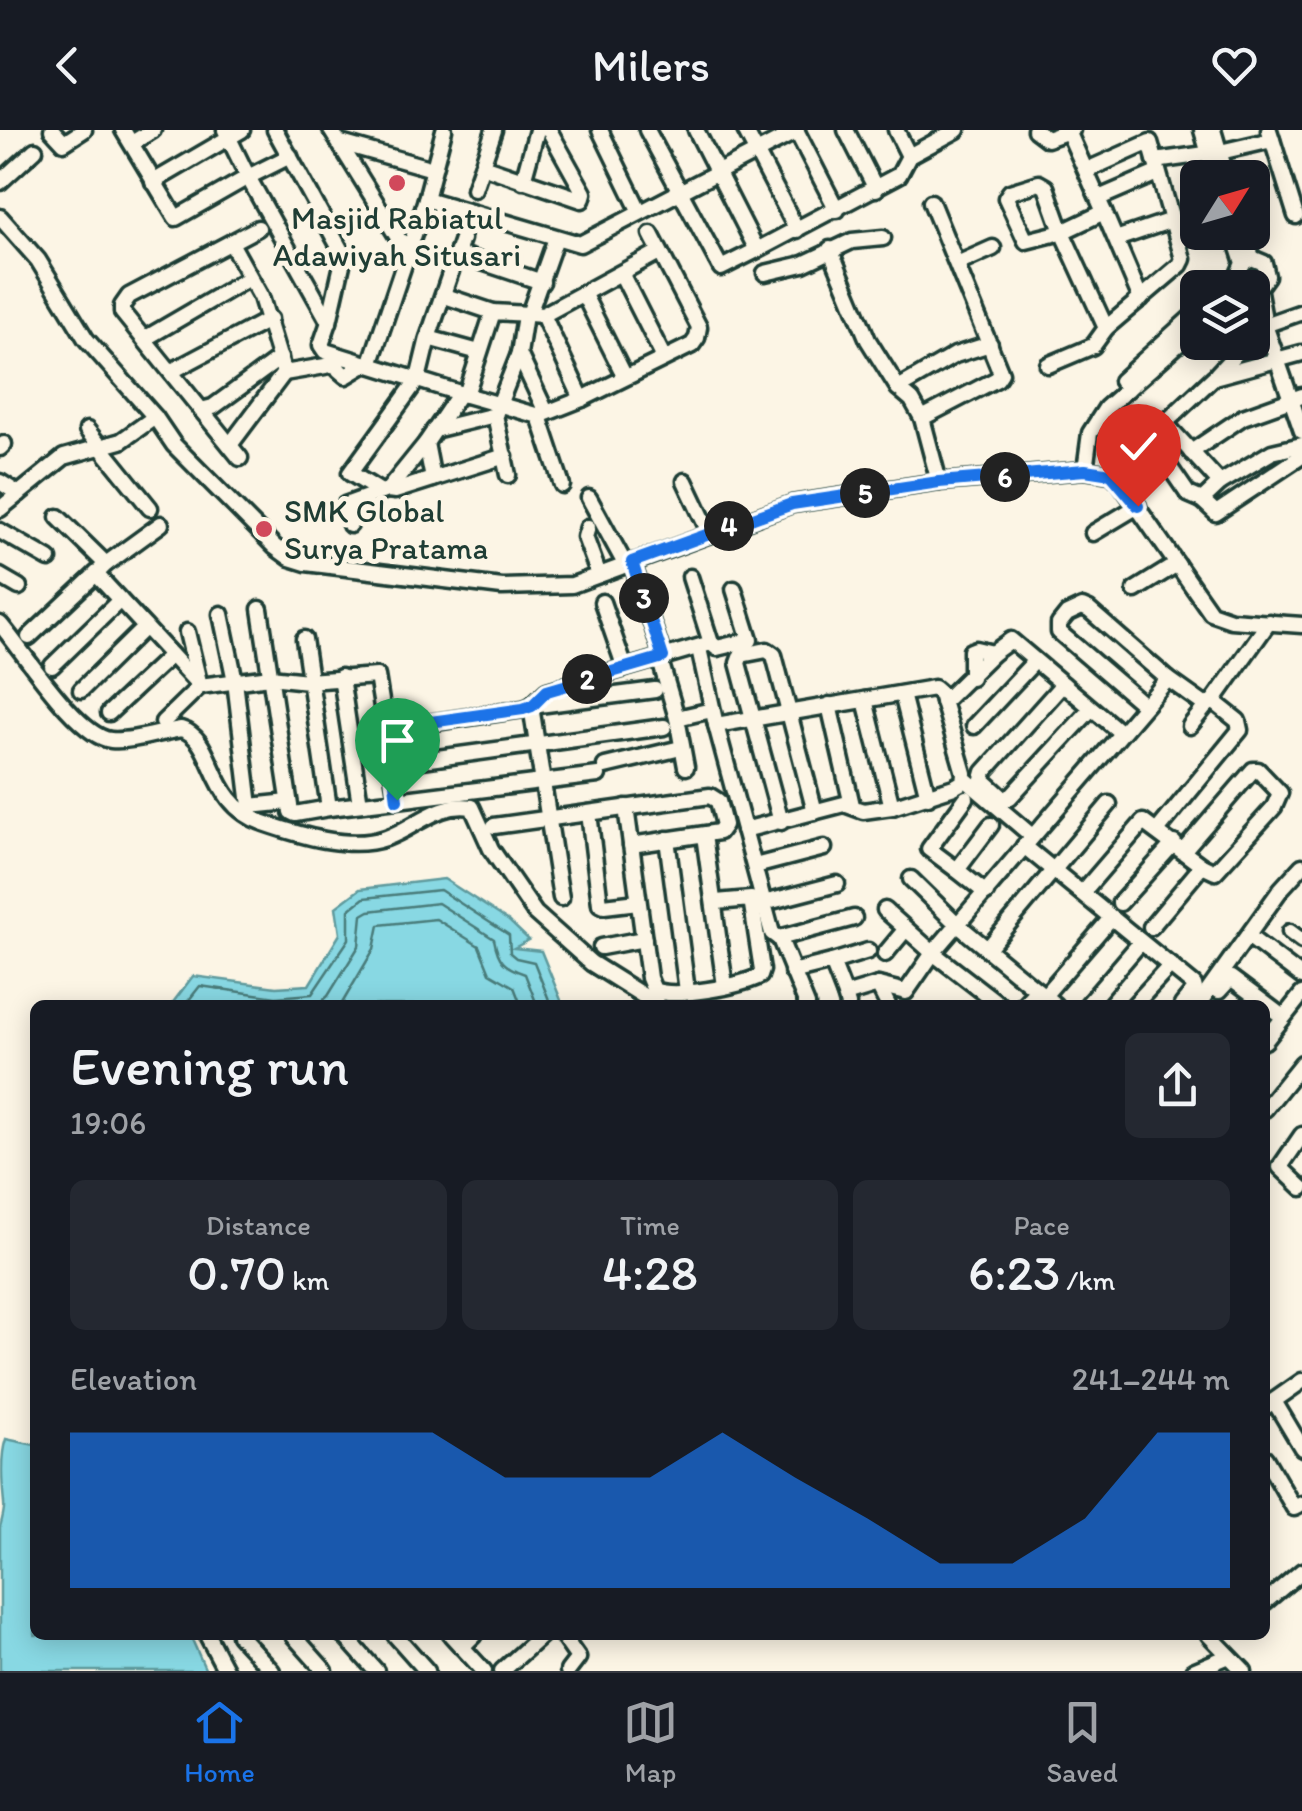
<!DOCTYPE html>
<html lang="en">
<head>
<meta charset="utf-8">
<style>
	:root { --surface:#171b24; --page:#242831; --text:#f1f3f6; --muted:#9ea1a6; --line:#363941; --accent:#1a73e8 }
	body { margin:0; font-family:Itim,sans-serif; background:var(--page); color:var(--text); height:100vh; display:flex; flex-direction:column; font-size:38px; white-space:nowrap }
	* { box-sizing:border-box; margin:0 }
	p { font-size:32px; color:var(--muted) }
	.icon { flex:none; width:55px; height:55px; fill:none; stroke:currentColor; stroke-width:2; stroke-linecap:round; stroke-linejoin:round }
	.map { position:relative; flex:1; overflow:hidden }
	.panel { position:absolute; left:30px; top:870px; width:1240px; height:640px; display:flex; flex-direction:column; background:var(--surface); border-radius:15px; box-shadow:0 5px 25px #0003 }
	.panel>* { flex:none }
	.needle { width:65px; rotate:53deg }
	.buttons { position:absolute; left:1180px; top:30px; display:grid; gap:20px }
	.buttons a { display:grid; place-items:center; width:90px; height:90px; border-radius:15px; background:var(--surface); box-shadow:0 5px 25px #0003; font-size:50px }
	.pin { position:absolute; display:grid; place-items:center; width:85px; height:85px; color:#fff; margin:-102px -42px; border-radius:50% 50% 50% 0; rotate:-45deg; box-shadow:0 0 10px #0007 }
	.pin .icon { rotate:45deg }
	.km { position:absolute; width:50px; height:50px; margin:-25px; border-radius:50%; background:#222; color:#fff; font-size:28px; line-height:50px; text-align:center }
	.round { display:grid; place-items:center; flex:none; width:105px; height:105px; border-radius:15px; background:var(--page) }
	.summary { display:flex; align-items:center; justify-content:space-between; height:170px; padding:0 40px }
	h1 { font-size:55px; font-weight:600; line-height:75px }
	.figures { display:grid; grid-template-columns:repeat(3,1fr); gap:15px; height:170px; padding:10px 40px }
	.figures div { display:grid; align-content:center; border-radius:15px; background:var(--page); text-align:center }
	.figures b { font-size:50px; font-weight:600 }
	.figures small { font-size:28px; font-weight:400 }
	.figures p { font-size:28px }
	.chart { height:280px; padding:20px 40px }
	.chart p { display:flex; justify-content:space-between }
	.chart svg { width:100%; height:180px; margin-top:10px; fill:var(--accent); opacity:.7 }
	header { display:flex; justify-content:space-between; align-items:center; height:130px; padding:0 40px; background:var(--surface); font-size:45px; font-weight:600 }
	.tabs { display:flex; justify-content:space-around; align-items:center; height:140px; border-top:2px solid var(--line); background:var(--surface); font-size:28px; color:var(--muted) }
	.tabs a { display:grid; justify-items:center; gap:5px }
	.tabs .current { color:var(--accent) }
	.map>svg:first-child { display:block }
	.water { fill:#88d8e3; stroke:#5e9a9d; stroke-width:2.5 }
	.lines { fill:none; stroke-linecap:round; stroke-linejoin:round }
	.shore { stroke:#497b7a; stroke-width:2.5 }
	.minor-casing { stroke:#1f3d34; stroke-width:21 }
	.minor { stroke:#fcf5e5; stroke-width:14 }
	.route-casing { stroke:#fff; stroke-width:20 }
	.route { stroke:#1a73e8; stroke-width:12 }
	.poi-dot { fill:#d1495b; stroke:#fcf5e5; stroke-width:4 }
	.labels { text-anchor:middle; stroke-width:10; stroke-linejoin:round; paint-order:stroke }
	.poi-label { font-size:32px; fill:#1f3d34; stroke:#fcf5e5 }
</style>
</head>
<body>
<header><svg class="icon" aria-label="back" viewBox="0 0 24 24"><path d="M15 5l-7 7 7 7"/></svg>Milers<svg class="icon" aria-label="heart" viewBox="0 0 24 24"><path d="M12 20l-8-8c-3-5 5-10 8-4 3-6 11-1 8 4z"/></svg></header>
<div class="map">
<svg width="1302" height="1541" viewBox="0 0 1302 1541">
	<rect width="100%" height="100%" fill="#fcf5e5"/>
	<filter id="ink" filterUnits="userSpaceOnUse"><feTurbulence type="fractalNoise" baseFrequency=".01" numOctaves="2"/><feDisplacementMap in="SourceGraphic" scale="20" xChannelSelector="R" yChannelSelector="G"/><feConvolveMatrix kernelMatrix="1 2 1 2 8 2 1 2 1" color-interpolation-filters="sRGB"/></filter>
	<g filter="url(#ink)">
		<g class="water">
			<path d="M444 749 509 791 529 810 514 818 541 821 563 875H171L193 846 276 857 309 855 340 804 336 777 360 759Z"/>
			<path d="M6 1309 35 1315V1505H190L206 1541H0V1397C2 1390 5 1380 4 1373 2 1352 0 1327 6 1309Z"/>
		</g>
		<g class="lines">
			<g class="shore">
				<path d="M185 875 200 856 276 867 312 864 349 809V780L364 768 440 760 509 805 510 823 516 828 534 832 551 875"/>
				<path d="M318 875 328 866 359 816 362 785 369 781 438 773 494 809C498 831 504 837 525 844L537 875"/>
				<path d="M341 875 374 819 379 795 436 789 479 816 490 843 514 857 521 875"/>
			</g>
			<g class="minor-casing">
				<g id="minor">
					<path d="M52 0 64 13 84 0"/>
					<path d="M123 0 176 88 248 47 329 192"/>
					<path d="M225 0 248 47 290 26"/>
					<path d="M275 0 344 126 329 192 321 215 325 221 466 265 493 182 529 184 556 108"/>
					<path d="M331 0 408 124"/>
					<path d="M494 0 482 36 582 70 584 63 549 0"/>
					<path d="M600 0 640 82"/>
					<path d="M647 0 721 138 757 120"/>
					<path d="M696 0 757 120 899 45 909 26 957 0"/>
					<path d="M745 0 797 100"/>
					<path d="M796 0 837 80"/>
					<path d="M846 0 876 59"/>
					<path d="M896 0 909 26"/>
					<path d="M1035 0 1047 9 1072 0"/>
					<path d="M1202 0 1216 48"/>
					<path d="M1213 0 1227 48"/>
					<path d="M1269 0 1296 86"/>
					<path d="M1068 1 1104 82 1062 102 1026 111 1006 68 1010 62 1039 53 1046 57 1062 102 1106 198"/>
					<path d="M132 13 153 0"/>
					<path d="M341 13 433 39"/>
					<path d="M1155 31 1220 22 1272 10"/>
					<path d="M523 51 537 0"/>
					<path d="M0 52 35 20"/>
					<path d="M153 52 242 0"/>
					<path d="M474 59 482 36"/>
					<path d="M1099 68 1157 43"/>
					<path d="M426 69 580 114 797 1"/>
					<path d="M1104 82 1141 169"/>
					<path d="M0 87 38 130 86 209 155 287 174 315 275 417 290 428 306 433 502 457 572 455 792 374 939 352 1085 340 1111 344 1119 351 1211 483 1231 490 1302 495"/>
					<path d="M1233 102 1243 133 1239 142 1242 151 1254 157 1262 153 1267 146 1264 133 1252 128 1243 133"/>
					<path d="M1244 102 1252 128"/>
					<path d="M1116 109 1172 90"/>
					<path d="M231 113 261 167 284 243 337 234"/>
					<path d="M830 119 868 210 898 258 912 270 922 288 939 352"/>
					<path d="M458 124 542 152"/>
					<path d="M957 134 993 118"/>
					<path d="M765 143 803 134 852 111 883 108"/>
					<path d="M622 145 664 228"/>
					<path d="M1258 156 1265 195 1302 301"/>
					<path d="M583 163 625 247"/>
					<path d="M445 166 493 182"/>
					<path d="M529 184 543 185 659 122"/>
					<path d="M543 185 582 269"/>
					<path d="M1252 207 1265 195 1302 182"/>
					<path d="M146 208 249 148"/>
					<path d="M428 208 479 222"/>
					<path d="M1302 223 1214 247 1165 293 1220 353 1202 370 1216 383 1302 326"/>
					<path d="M519 224 546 282"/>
					<path d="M335 230 339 240 346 246 366 234"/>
					<path d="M370 235 426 69 444 0"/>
					<path d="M1048 235 1093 216 1106 198 1180 135 1183 129 1150 12 1087 40"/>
					<path d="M172 241 270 189"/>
					<path d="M1217 244 1247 212"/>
					<path d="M898 258 955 225 990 214"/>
					<path d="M1128 259 1121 251 1198 181"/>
					<path d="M460 263 426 313 388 360 381 362 350 343 418 249 428 208 462 109"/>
					<path d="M466 265 539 286 582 269 692 215 697 208 699 197 651 104"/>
					<path d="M201 280 213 277 280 228"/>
					<path d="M495 285 508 345"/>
					<path d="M539 286 562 355"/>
					<path d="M922 288 997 249 1001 243 931 72"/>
					<path d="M87 300 150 378"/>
					<path d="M434 300 495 285 519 224 525 185"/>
					<path d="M426 313 433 349"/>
					<path d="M230 315 284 243"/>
					<path d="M0 318 4 314"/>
					<path d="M1191 322 1243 287 1302 266"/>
					<path d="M240 328 122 182V176L129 166 258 98"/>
					<path d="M1166 332 1188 364 1202 370"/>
					<path d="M1085 340 1090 303 1106 278 1198 197"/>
					<path d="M685 351 710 404"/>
					<path d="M0 352 19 364"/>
					<path d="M1220 353 1272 322 1302 315"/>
					<path d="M388 360 395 361 505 326"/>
					<path d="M589 368 625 434"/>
					<path d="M0 379 64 327 121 311 155 287"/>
					<path d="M58 387 106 434 96 444 200 556 270 547 308 551 377 546 397 670 329 678 304 509"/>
					<path d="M350 395 345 375 381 362"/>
					<path d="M588 397 585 407 599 445"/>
					<path d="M0 401 49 429"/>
					<path d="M1093 403 1138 376"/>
					<path d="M106 434 161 394"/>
					<path d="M0 446 19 457"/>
					<path d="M1135 460 1177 434"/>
					<path d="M602 472 625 538"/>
					<path d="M260 479 291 682 295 684 329 678"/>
					<path d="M221 484 235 551 250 676 289 672"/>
					<path d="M0 494C22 519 77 607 111 610 132 612 160 602 181 599 217 609 206 674 264 693 299 705 350 721 386 708 415 698 439 671 472 677L491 719 535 783 591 833 658 875"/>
					<path d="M29 507 96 444"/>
					<path d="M711 513 717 518 750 510 734 459"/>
					<path d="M700 523 716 595 772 803 780 809 807 875"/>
					<path d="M663 527 711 513 690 447"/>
					<path d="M52 536 120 470"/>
					<path d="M662 537 677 588"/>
					<path d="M341 547 360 674"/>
					<path d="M971 548V521L976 519 993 523"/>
					<path d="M1063 554 984 642 982 649 1005 670 1010 667 1091 579"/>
					<path d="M81 560 145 497"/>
					<path d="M902 564 928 667"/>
					<path d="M865 570 892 677"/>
					<path d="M943 572 993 523 1011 510 1120 602"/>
					<path d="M829 575 852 675"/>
					<path d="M1144 575 1059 502V494L1067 484 1082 477 1089 480 1168 549"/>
					<path d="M109 583 171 525"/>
					<path d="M163 592 200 556 187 502"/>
					<path d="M716 595 934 558 941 564 964 643 963 652 954 657 892 677 863 681 844 674 744 700"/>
					<path d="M974 596 1034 532"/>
					<path d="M1190 596 1206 576"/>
					<path d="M388 599 523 579 531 576 547 561 663 527 632 432"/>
					<path d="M393 634 664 597"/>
					<path d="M605 636 681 618"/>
					<path d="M686 637 677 588 712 580"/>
					<path d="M965 649 1032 706"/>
					<path d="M397 670 598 645"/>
					<path d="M626 677 649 848 654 860C675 869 739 856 760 846L762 840 751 769 716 772"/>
					<path d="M589 683 600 774 604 776 638 772"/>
					<path d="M781 692 738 533 741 525 767 520 774 525 815 682"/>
					<path d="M494 696 710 666 718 671 724 695 719 702 631 715"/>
					<path d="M1158 700 1240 600 1238 591 1213 571"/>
					<path d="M704 705 725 856"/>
					<path d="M667 709 687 861"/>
					<path d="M1024 716 1194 855 1195 859 1182 875"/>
					<path d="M755 736 824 718"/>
					<path d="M957 740 929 719 966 668"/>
					<path d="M911 749 958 795 1055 875"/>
					<path d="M986 763 957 740 991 695"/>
					<path d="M1082 763 1143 692 1202 736 1215 742 1274 677 1280 663 1258 640H1253L1184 720"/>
					<path d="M561 768 531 576 655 560"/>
					<path d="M764 773 837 754"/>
					<path d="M1120 773 1174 713"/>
					<path d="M885 780 933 823 1000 875"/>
					<path d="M1151 797 1202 736"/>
					<path d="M1290 802 1302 811"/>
					<path d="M1248 806 1302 847"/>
					<path d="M779 808 854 788"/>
					<path d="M601 817 644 809"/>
					<path d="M989 817 1109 674"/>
					<path d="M885 824 905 800"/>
					<path d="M832 832 868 821"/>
					<path d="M792 842 832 832 845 865"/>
					<path d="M878 855 888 875"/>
					<path d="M1219 861 1231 848 1283 887"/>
					<path d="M1044 866 1111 788"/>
					<path d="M848 875 845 865 878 855 906 862 933 823 1168 549 1206 576 1213 571 1269 492"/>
					<path d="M1023 875 1037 860"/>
					<path d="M1087 875 1140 813"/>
					<path d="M1134 875 1171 835"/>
					<path d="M1198 875 1281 759 1302 736"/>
					<path d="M1265 911 1302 864"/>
					<path d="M1265 979 1302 933"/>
					<path d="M1302 1005 1280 1037 1302 1058"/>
					<path d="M1274 1271 1302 1318"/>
					<path d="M1265 1277 1302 1251"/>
					<path d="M1265 1328 1294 1378 1302 1374"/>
					<path d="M1265 1472 1302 1441"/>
					<path d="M207 1505 226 1541"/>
					<path d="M239 1505 272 1541"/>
					<path d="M293 1505 325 1541"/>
					<path d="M344 1505 376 1541"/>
					<path d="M395 1505 427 1541"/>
					<path d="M451 1505 484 1541"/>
					<path d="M562 1505 578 1528 568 1541"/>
					<path d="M1209 1505 1244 1541"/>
					<path d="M462 1517 474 1505"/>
					<path d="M502 1541 542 1505"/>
					<path d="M1193 1541 1229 1526"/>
				</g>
			</g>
			<use href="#minor" class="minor"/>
		</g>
	</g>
	<g class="lines" filter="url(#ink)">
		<g class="route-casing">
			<path id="route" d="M397 670 388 598 523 579 532 576 547 561 663 527 632 432 792 374 939 352 1085 340 1111 344 1138 376"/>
		</g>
		<use href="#route" class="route"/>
	</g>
	<g class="poi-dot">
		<circle cx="397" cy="53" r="10"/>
		<circle cx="264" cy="399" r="10"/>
	</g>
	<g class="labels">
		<g class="poi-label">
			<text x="397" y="99">Masjid Rabiatul<tspan x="397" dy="37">Adawiyah Situsari</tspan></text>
			<text x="284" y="392" text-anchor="start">SMK Global<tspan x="284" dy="37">Surya Pratama</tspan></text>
		</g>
	</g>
</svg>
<div class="buttons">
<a><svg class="needle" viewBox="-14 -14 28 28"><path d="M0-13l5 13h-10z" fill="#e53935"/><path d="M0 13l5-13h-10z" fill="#9ea1a6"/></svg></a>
<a><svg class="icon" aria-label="layers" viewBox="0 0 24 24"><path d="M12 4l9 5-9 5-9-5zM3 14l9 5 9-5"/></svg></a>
</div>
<div class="pin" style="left:397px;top:670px;background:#1e9e55"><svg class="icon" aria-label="arrive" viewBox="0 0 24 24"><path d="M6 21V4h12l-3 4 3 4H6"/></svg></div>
<div class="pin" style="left:1138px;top:376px;background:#d93025"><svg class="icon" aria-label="check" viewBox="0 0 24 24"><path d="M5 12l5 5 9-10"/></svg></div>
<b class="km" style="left:587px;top:549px">2</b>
<b class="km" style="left:644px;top:468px">3</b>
<b class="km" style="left:729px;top:396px">4</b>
<b class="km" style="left:865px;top:363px">5</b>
<b class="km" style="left:1005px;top:347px">6</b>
<section class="panel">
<div class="summary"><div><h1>Evening run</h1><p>19:06</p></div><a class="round"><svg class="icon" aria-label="share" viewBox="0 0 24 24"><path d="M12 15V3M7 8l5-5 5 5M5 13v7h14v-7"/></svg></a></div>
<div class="figures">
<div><p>Distance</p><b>0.70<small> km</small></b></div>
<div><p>Time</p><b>4:28</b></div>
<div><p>Pace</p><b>6:23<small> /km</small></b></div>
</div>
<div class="chart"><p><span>Elevation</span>241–244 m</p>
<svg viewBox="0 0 160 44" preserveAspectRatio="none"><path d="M0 44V6L10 6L20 6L30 6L40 6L50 6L60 17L70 17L80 17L90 6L100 17L110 27L120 38L130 38L140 27L150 6L160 6V44z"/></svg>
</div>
</section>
</div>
<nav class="tabs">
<a class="current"><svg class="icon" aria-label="home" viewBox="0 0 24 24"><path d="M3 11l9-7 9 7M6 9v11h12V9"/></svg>Home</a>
<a><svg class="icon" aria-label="map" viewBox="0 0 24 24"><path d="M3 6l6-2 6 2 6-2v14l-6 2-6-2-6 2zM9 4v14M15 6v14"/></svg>Map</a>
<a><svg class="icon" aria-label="saved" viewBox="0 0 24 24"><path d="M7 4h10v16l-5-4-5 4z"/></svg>Saved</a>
</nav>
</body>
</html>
